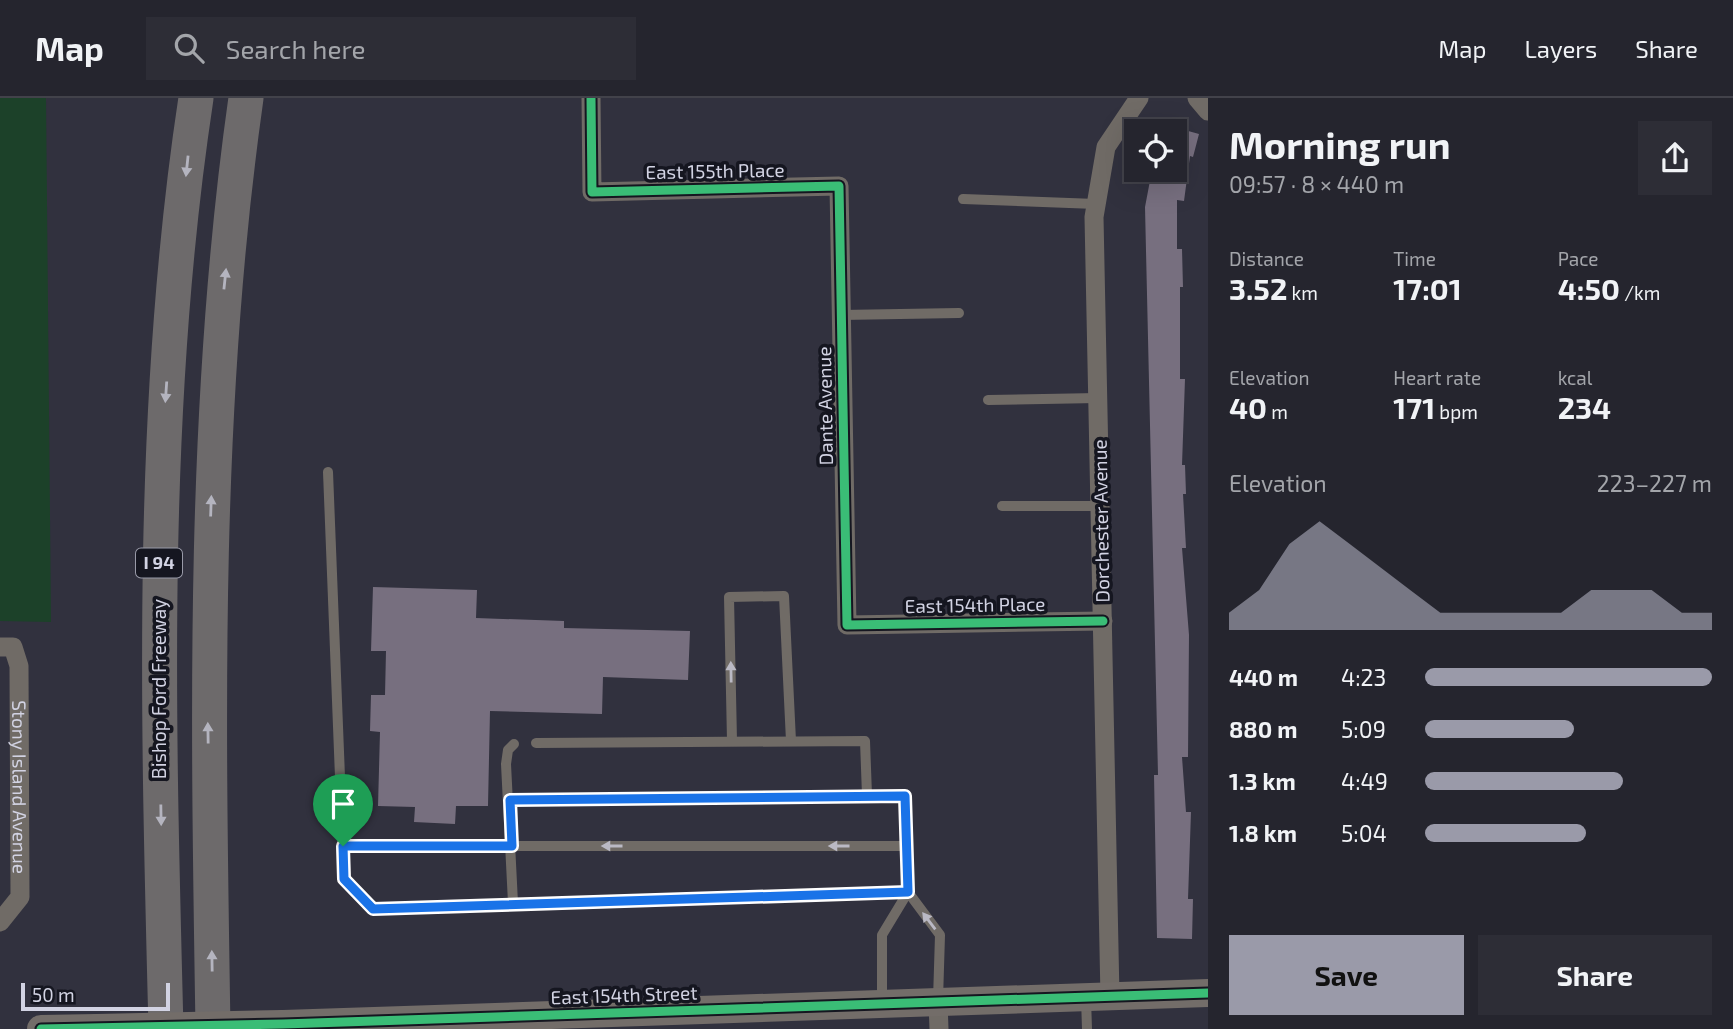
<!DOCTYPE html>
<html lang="en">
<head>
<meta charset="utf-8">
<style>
	:root { --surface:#25252e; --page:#2d2d36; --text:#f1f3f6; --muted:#a3a5aa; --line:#42424a; --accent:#9a9aa9 }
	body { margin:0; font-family:"Exo 2",sans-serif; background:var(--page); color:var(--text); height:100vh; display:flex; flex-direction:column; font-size:26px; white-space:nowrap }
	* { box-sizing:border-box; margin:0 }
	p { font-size:23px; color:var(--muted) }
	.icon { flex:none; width:38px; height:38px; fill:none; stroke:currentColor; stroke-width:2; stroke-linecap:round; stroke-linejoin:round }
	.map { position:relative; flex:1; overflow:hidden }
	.details { display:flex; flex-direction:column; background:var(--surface); width:525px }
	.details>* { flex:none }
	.fabs { position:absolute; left:1124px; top:21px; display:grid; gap:14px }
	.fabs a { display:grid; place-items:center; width:63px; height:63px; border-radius:0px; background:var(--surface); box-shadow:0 7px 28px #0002,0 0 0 2px var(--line); font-size:35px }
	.scale { position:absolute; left:21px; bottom:18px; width:149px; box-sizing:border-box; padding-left:7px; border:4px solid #d2d3e3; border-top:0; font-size:19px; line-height:24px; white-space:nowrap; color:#d2d3e3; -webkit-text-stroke:5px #151620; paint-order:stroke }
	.pin { position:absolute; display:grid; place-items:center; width:60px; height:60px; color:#fff; margin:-72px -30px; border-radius:50% 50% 50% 0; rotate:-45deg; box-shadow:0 0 7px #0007 }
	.pin .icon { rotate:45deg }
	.round { display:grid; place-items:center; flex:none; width:74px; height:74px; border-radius:0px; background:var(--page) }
	.headline { display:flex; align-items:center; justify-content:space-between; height:119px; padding:0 21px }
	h1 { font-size:38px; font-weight:700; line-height:52px }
	.metrics { display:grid; grid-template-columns:repeat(3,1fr); gap:10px; height:119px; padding:7px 21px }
	.metrics div { display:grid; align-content:center }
	.metrics b { font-size:30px; font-weight:700 }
	.metrics small { font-size:19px; font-weight:400 }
	.metrics p { font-size:19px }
	.chart { height:196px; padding:14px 21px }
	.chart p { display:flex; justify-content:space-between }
	.chart svg { width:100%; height:126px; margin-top:7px; fill:var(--accent); opacity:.7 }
	.button { display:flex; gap:14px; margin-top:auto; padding:14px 21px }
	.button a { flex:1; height:80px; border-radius:0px; background:var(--accent); color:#111; font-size:28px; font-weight:700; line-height:80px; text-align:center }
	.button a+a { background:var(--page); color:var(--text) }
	ul { padding:0 21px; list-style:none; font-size:23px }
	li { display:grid; grid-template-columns:112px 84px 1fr; align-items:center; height:52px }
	li i { height:18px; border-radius:9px; background:var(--accent) }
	header { display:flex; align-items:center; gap:42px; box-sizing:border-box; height:98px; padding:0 35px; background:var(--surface); border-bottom:2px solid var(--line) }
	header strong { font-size:33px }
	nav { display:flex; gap:38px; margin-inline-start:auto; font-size:24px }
	.search { width:490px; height:63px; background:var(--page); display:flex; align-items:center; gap:18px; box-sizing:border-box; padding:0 24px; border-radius:0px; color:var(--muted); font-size:26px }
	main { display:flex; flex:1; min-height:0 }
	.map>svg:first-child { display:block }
	.green { fill:#1c4129 }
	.building { fill:#776f7f }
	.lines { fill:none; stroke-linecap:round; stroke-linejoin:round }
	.lane { stroke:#706b66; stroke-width:10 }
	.street { stroke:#706b66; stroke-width:19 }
	.secondary { stroke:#736d69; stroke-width:28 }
	.highway { stroke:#6d6a6b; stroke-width:35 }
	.secondary-bridge { stroke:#736d69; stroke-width:28 }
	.cycleway-casing { stroke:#151620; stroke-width:13 }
	.cycleway { stroke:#3abd76; stroke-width:9 }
	.oneway { fill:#b4b4bf }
	.oneway2 { fill:#bab9c4 }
	.route-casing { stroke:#fff; stroke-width:14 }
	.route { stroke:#1a73e8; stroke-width:9 }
	.labels { text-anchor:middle; stroke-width:7; stroke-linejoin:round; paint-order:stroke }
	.shield { fill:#151620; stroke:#999aa8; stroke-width:2 }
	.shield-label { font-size:18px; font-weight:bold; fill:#d2d3e3 }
	.street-label { font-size:19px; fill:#d2d3e3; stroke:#151620 }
</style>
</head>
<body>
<header>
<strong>Map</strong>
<div class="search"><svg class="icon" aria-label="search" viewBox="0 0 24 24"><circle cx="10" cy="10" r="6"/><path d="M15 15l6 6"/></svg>Search here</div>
<nav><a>Map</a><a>Layers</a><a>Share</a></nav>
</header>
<main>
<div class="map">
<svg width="1208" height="931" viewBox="0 0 1208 931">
	<rect width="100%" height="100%" fill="#31313e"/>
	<path class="green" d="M0 0H46L51 524 0 523Z"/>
	<g class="building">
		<path d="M1174 29 1199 36 1193 59 1190 58 1184 103 1177 102V151H1182L1183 189H1180V281H1185L1182 367H1185L1186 396H1183L1186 450H1182L1189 537 1188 659H1182L1186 714H1191L1188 801H1193L1192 841 1157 840 1154 677H1158L1145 109 1152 72H1174Z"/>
		<path d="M373 489 477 492 476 520 564 523V530L690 533 688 582 603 579 602 616 490 613 488 708H456L455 726 414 724 415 709 378 708 380 634 370 633 371 597H385L386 553H371Z"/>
	</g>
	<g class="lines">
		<g class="lane">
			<path d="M963 101 1096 106"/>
			<path d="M841 217 959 215"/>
			<path d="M988 302 1098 300"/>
			<path d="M328 374 344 781 373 811 908 794"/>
			<path d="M1002 408H1100"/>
			<path d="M732 643 729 499 784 498 791 643"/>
			<path d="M536 645 865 643 867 697"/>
			<path d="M510 702 905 697 908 794 882 837V903"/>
			<path d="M343 748H908"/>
			<path d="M908 794 940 837 938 902"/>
			<path d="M513 805 506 666 508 652 514 646"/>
			<path d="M1086 900 1087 931"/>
		</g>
		<g class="street">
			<path d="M591 0 592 94 839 88 847 527 1103 523"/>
			<path d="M1197 0 1208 13"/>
			<path id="s1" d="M0 549H13L19 568 20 799 0 824"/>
			<path d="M1110 899 1094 119 1106 49 1139 0"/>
			<path d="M938 904 939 931"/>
		</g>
		<g class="secondary">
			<path d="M283 926 1208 895"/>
			<path d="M41 931 97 930"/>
		</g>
		<g class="highway">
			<path d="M166 931C158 620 149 309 196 0"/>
			<path d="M213 931C208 619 202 309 246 0"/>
		</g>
		<path class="secondary-bridge" d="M97 930 283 926"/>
		<g class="cycleway-casing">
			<g id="cycleway">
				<path d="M591 0 592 94 839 88 847 527 1103 523"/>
				<path d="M41 931 283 926 1208 895"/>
			</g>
		</g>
		<use href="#cycleway" class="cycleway"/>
	</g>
	<defs><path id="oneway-solid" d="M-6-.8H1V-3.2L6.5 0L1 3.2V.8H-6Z" transform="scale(1.75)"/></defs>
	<g class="oneway">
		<use href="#oneway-solid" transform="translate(187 68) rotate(96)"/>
		<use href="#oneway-solid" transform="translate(225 181) rotate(-84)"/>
		<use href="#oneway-solid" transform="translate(166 294) rotate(94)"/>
		<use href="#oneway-solid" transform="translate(211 408) rotate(-88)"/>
		<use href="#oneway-solid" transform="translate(208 635) rotate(-91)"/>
		<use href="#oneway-solid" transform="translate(161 717) rotate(89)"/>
		<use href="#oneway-solid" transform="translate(212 863) rotate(-91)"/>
	</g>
	<g class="oneway2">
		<use href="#oneway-solid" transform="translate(731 574) rotate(-91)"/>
		<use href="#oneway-solid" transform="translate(612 748) rotate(-180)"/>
		<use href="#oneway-solid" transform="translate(839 748) rotate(-180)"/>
		<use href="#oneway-solid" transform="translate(929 823) rotate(-127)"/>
	</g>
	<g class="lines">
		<g class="route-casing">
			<path id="route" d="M905 698 908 794 373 811 344 781 343 748H512L510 702Z"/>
		</g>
		<use href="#route" class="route"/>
	</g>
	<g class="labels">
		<rect class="shield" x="136" y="450.5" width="46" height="29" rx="5"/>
		<g class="shield-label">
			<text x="159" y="471">I 94</text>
		</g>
		<g class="street-label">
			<text transform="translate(715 73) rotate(-1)" y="7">East 155th Place</text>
			<text transform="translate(825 308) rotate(-91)" y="7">Dante Avenue</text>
			<text transform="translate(1101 423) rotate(-91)" y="7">Dorchester Avenue</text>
			<text transform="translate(975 507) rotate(-1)" y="7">East 154th Place</text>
			<text transform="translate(159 591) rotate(-90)" y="7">Bishop Ford Freeway</text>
			<text dy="7" stroke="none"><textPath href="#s1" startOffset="154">Stony Island Avenue</textPath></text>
			<text transform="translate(624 897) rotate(-2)" y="7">East 154th Street</text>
		</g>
	</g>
</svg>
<div class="fabs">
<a><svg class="icon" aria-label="locate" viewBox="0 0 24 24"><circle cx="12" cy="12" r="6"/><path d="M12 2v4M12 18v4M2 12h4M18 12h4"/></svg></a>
</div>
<div class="scale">50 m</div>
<div class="pin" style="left:343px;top:748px;background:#1e9e55"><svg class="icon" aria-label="arrive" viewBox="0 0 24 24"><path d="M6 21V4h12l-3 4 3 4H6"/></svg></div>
</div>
<section class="details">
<div class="headline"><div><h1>Morning run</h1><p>09:57 · 8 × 440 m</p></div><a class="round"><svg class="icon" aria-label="share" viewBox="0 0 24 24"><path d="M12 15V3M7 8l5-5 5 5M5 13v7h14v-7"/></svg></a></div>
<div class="metrics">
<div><p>Distance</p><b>3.52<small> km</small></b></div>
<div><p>Time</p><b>17:01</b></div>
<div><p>Pace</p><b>4:50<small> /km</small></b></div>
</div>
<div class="metrics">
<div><p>Elevation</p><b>40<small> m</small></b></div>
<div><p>Heart rate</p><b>171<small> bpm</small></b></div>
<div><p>kcal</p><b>234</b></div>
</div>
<div class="chart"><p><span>Elevation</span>223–227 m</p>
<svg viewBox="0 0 160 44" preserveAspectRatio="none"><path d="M0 44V38L10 30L20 14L30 6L40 14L50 22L60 30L70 38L80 38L90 38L100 38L110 38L120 30L130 30L140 30L150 38L160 38V44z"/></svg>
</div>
<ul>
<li><b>440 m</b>4:23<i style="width:100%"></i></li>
<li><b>880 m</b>5:09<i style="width:52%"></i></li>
<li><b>1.3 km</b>4:49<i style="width:69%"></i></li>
<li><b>1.8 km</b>5:04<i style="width:56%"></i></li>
</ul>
<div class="button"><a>Save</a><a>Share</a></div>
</section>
</main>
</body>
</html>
